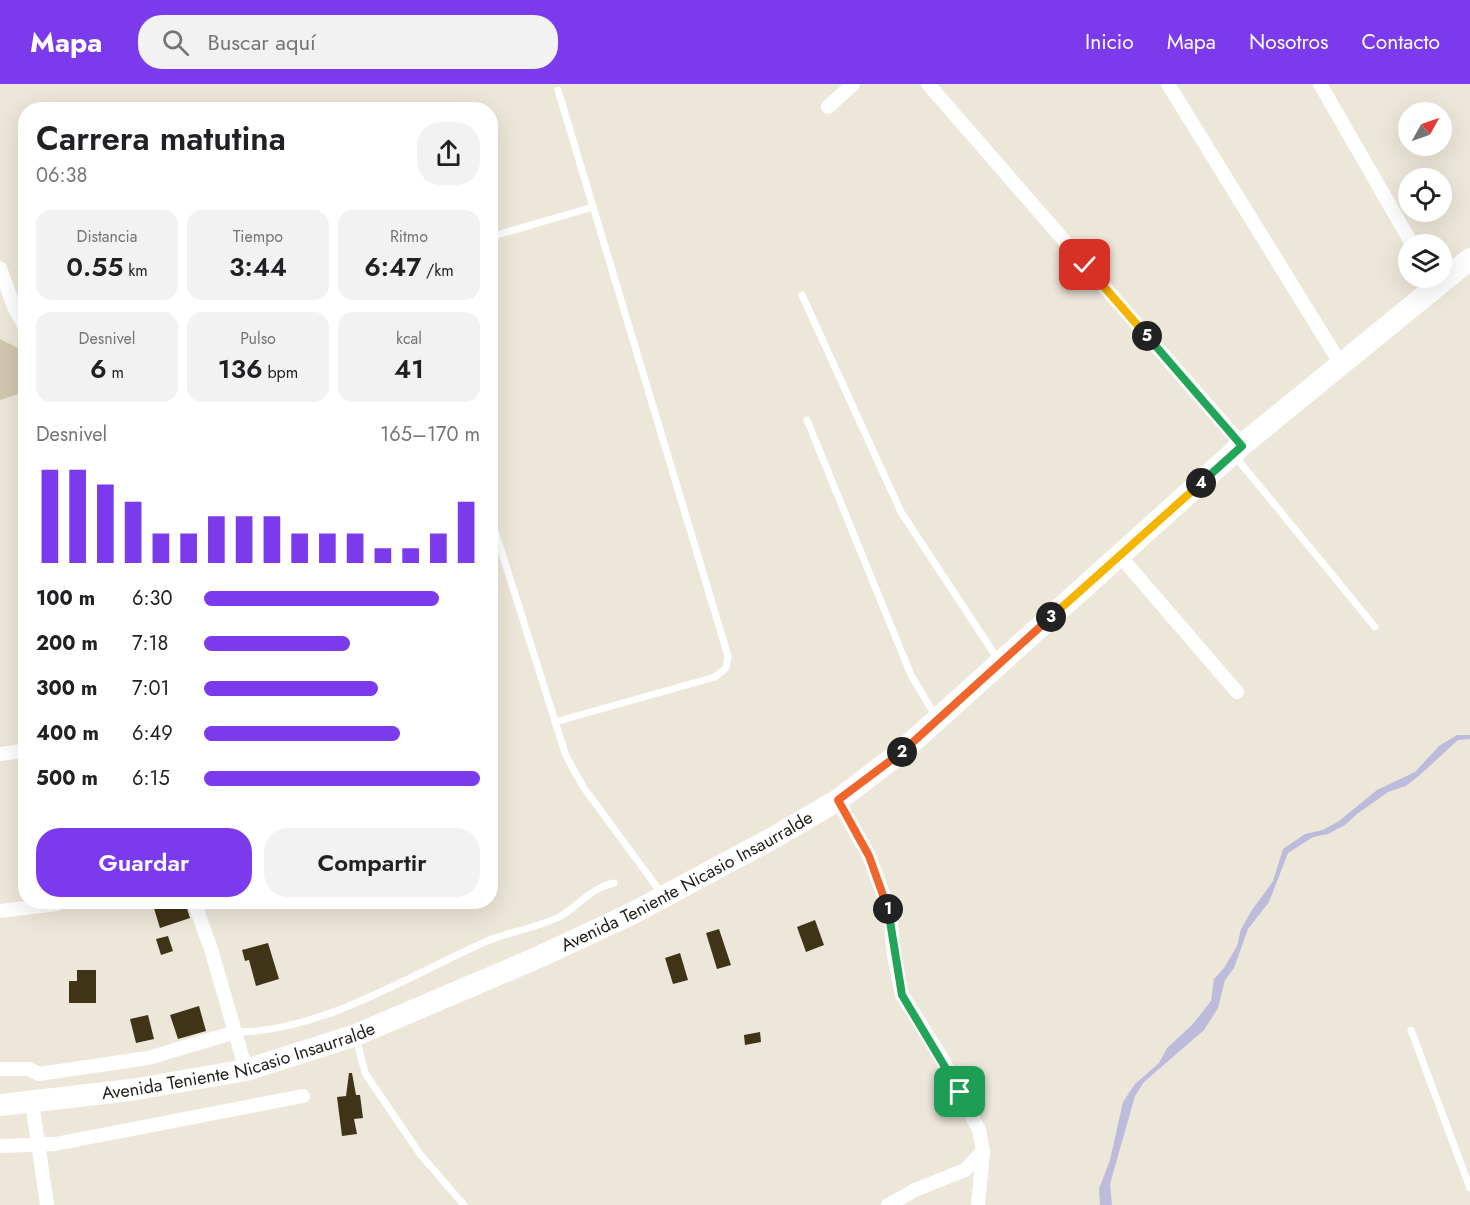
<!DOCTYPE html>
<html lang="es">
<head>
<meta charset="utf-8">
<style>
	:root { --surface:#fff; --page:#f2f2f2; --text:#202124; --muted:#757577; --accent:#7c3aed }
	body { margin:0; font-family:Jost,sans-serif; background:var(--page); color:var(--text); height:100vh; display:flex; flex-direction:column; font-size:22px; white-space:nowrap }
	* { box-sizing:border-box; margin:0 }
	p { font-size:20px; color:var(--muted) }
	.icon { flex:none; width:33px; height:33px; fill:none; stroke:currentColor; stroke-width:2; stroke-linecap:round; stroke-linejoin:round }
	.map { position:relative; flex:1; overflow:hidden }
	.details { position:absolute; left:18px; top:18px; width:480px; height:807px; display:flex; flex-direction:column; background:var(--surface); border-radius:24px; box-shadow:0 6px 24px #0002 }
	.details>* { flex:none }
	.needle { width:39px; rotate:50deg }
	.tools { position:absolute; left:1398px; top:18px; display:grid; gap:12px }
	.tools a { display:grid; place-items:center; width:54px; height:54px; border-radius:50%; background:var(--surface); box-shadow:0 6px 24px #0002; font-size:30px }
	.pin { position:absolute; display:grid; place-items:center; width:51px; height:51px; color:#fff; margin:-26px; border-radius:12px; box-shadow:0 3px 9px #0006 }
	.km { position:absolute; width:30px; height:30px; margin:-15px; border-radius:50%; background:#222; color:#fff; font-size:16px; line-height:30px; text-align:center }
	.round { display:grid; place-items:center; flex:none; width:63px; height:63px; border-radius:24px; background:var(--page) }
	.head { display:flex; align-items:center; justify-content:space-between; height:102px; padding:0 18px }
	h1 { font-size:33px; font-weight:600; line-height:45px }
	.stats { display:grid; grid-template-columns:repeat(3,1fr); gap:9px; height:102px; padding:6px 18px }
	.stats div { display:grid; align-content:center; border-radius:15px; background:var(--page); text-align:center }
	.stats b { font-size:26px; font-weight:600 }
	.stats small { font-size:16px; font-weight:400 }
	.stats p { font-size:16px }
	.chart { height:168px; padding:12px 18px }
	.chart p { display:flex; justify-content:space-between }
	.chart svg { width:100%; height:108px; margin-top:6px; stroke:var(--accent); stroke-width:6 }
	.button { display:flex; gap:12px; margin-top:auto; padding:12px 18px }
	.button a { flex:1; height:69px; border-radius:24px; background:var(--accent); color:#fff; font-size:24px; font-weight:600; line-height:69px; text-align:center }
	.button a+a { background:var(--page); color:var(--text) }
	ul { padding:0 18px; list-style:none; font-size:20px }
	li { display:grid; grid-template-columns:96px 72px 1fr; align-items:center; height:45px }
	li i { height:15px; border-radius:8px; background:var(--accent) }
	header { display:flex; align-items:center; gap:36px; box-sizing:border-box; height:84px; padding:0 30px; background:var(--accent); color:#fff }
	header strong { font-size:28px }
	nav { display:flex; gap:33px; margin-inline-start:auto; font-size:21px }
	.search { width:420px; height:54px; background:var(--page); display:flex; align-items:center; gap:15px; box-sizing:border-box; padding:0 21px; border-radius:24px; color:var(--muted); font-size:22px }
	.map>svg:first-child { display:block }
	.green { fill:#d1c7af }
	.water { fill:#bdbbdc }
	.building { fill:#403418 }
	.lines { fill:none; stroke-linecap:round; stroke-linejoin:round }
	.lane { stroke:#fff; stroke-width:7 }
	.street { stroke:#fff; stroke-width:14 }
	.primary { stroke:#fff; stroke-width:22 }
	.split-1-casing { stroke:#fff; stroke-width:12 }
	.split-2-casing { stroke:#fff; stroke-width:12 }
	.split-3-casing { stroke:#fff; stroke-width:12 }
	.split-4-casing { stroke:#fff; stroke-width:12 }
	.split-5-casing { stroke:#fff; stroke-width:12 }
	.split-6-casing { stroke:#fff; stroke-width:12 }
	.split-1 { stroke:#22a559; stroke-width:8 }
	.split-2 { stroke:#f0652b; stroke-width:8 }
	.split-3 { stroke:#f0652b; stroke-width:8 }
	.split-4 { stroke:#f5b400; stroke-width:8 }
	.split-5 { stroke:#22a559; stroke-width:8 }
	.split-6 { stroke:#f5b400; stroke-width:8 }
	.labels { text-anchor:middle; stroke-width:6; stroke-linejoin:round; paint-order:stroke }
	.street-label { font-size:18px; fill:#211f1a; stroke:#ede7d9 }
</style>
</head>
<body>
<header>
<strong>Mapa</strong>
<div class="search"><svg class="icon" aria-label="search" viewBox="0 0 24 24"><circle cx="10" cy="10" r="6"/><path d="M15 15l6 6"/></svg>Buscar aquí</div>
<nav><a>Inicio</a><a>Mapa</a><a>Nosotros</a><a>Contacto</a></nav>
</header>
<div class="map">
<svg width="1470" height="1121" viewBox="0 0 1470 1121">
	<rect width="100%" height="100%" fill="#ede7d9"/>
	<path class="green" d="M0 255 26 268 25 308 0 316Z"/>
	<path class="water" d="M1457 651H1470V655L1458 656 1421 690 1406 702 1388 708 1357 730 1345 741 1328 750 1313 753 1288 769 1269 818 1248 845 1234 884 1225 896 1218 924 1204 946 1144 998 1135 1012 1110 1100 1112 1121H1100L1099 1105 1110 1076 1123 1018 1135 1000 1159 979 1167 964 1192 941 1211 917 1214 895 1224 884 1237 862 1241 845 1252 826 1273 797 1283 765 1305 750 1323 746 1339 737 1377 706 1415 688 1439 662Z"/>
	<g class="building">
		<path d="M152 818H185L190 834 160 844Z"/>
		<path d="M815 836 824 861 806 868 797 843Z"/>
		<path d="M719 845 731 881 717 885 706 849Z"/>
		<path d="M168 852 173 867 161 871 156 855Z"/>
		<path d="M268 859 279 895 256 902 249 876 245 877 242 866Z"/>
		<path d="M680 869 688 896 673 900 665 874Z"/>
		<path d="M77 886H96V919H69V897H77Z"/>
		<path d="M199 922 206 947 178 955 170 931Z"/>
		<path d="M148 931 154 955 136 959 130 935Z"/>
		<path d="M760 948 761 958 745 961 744 951Z"/>
		<path d="M349 989H352L356 1011H360L363 1034 354 1035 357 1050 342 1052 337 1013 346 1012Z"/>
	</g>
	<g class="lines">
		<g class="lane">
			<path d="M490 153 593 123"/>
			<path d="M802 211 901 428 999 577"/>
			<path d="M807 336 911 591 936 633"/>
			<path d="M1234 371 1375 543"/>
			<path d="M490 431 566 672 584 704 662 810"/>
			<path d="M555 638 715 593 726 584 728 572 558 6"/>
			<path d="M1411 946 1470 1104"/>
			<path d="M236 948C322 948 410 891 487 857 511 847 538 844 561 832 581 820 589 805 614 799"/>
			<path d="M356 953 365 989 420 1070 464 1121"/>
		</g>
		<g class="street">
			<path d="M928 0 1242 361"/>
			<path d="M1168 0 1342 282"/>
			<path d="M1320 0 1412 160"/>
			<path d="M828 23 853 0"/>
			<path d="M0 184 14 223 26 245"/>
			<path d="M1120 472 1237 608"/>
			<path d="M0 670 22 667"/>
			<path d="M838 716 869 772 890 828 894 872 902 911 943 976 979 1046 983 1067 978 1121"/>
			<path d="M194 818 211 865 246 986"/>
			<path d="M0 827 57 820"/>
			<path d="M0 985H29L39 990 148 974 236 948"/>
			<path d="M32 1018 47 1121"/>
			<path d="M0 1062 55 1060 303 1012"/>
			<path d="M888 1121 915 1106 965 1086 983 1067"/>
		</g>
		<path class="primary" id="s1" d="M0 1021 131 1006 246 986 356 951 539 873 633 829 773 754 838 716 901 668 1242 361 1470 175"/>
	</g>
	<g class="lines">
		<g class="split-1-casing">
			<path id="split-1" d="M888 825 902 911 960 1008"/>
		</g>
		<g class="split-2-casing">
			<path id="split-2" d="M888 825 869 772 838 716 902 668"/>
		</g>
		<g class="split-3-casing">
			<path id="split-3" d="M902 668 1051 533"/>
		</g>
		<g class="split-4-casing">
			<path id="split-4" d="M1051 533 1201 399"/>
		</g>
		<g class="split-5-casing">
			<path id="split-5" d="M1147 252 1242 362 1201 399"/>
		</g>
		<g class="split-6-casing">
			<path id="split-6" d="M1085 181 1147 252"/>
		</g>
		<use href="#split-1" class="split-1"/>
		<use href="#split-2" class="split-2"/>
		<use href="#split-3" class="split-3"/>
		<use href="#split-4" class="split-4"/>
		<use href="#split-5" class="split-5"/>
		<use href="#split-6" class="split-6"/>
	</g>
	<g class="labels">
		<g class="street-label">
			<text dy="6" stroke="none"><textPath href="#s1" startOffset="729">Avenida Teniente Nicasio Insaurralde</textPath></text>
			<text dy="6" stroke="none"><textPath href="#s1" startOffset="243">Avenida Teniente Nicasio Insaurralde</textPath></text>
		</g>
	</g>
</svg>
<div class="tools">
<a><svg class="needle" viewBox="-14 -14 28 28"><path d="M0-13l5 13h-10z" fill="#e53935"/><path d="M0 13l5-13h-10z" fill="#757577"/></svg></a>
<a><svg class="icon" aria-label="locate" viewBox="0 0 24 24"><circle cx="12" cy="12" r="6"/><path d="M12 2v4M12 18v4M2 12h4M18 12h4"/></svg></a>
<a><svg class="icon" aria-label="layers" viewBox="0 0 24 24"><path d="M12 4l9 5-9 5-9-5zM3 14l9 5 9-5"/></svg></a>
</div>
<div class="pin" style="left:960px;top:1008px;background:#1e9e55"><svg class="icon" aria-label="arrive" viewBox="0 0 24 24"><path d="M6 21V4h12l-3 4 3 4H6"/></svg></div>
<div class="pin" style="left:1085px;top:181px;background:#d93025"><svg class="icon" aria-label="check" viewBox="0 0 24 24"><path d="M5 12l5 5 9-10"/></svg></div>
<b class="km" style="left:888px;top:825px">1</b>
<b class="km" style="left:902px;top:668px">2</b>
<b class="km" style="left:1051px;top:533px">3</b>
<b class="km" style="left:1201px;top:399px">4</b>
<b class="km" style="left:1147px;top:252px">5</b>
<section class="details">
<div class="head"><div><h1>Carrera matutina</h1><p>06:38</p></div><a class="round"><svg class="icon" aria-label="share" viewBox="0 0 24 24"><path d="M12 15V3M7 8l5-5 5 5M5 13v7h14v-7"/></svg></a></div>
<div class="stats">
<div><p>Distancia</p><b>0.55<small> km</small></b></div>
<div><p>Tiempo</p><b>3:44</b></div>
<div><p>Ritmo</p><b>6:47<small> /km</small></b></div>
</div>
<div class="stats">
<div><p>Desnivel</p><b>6<small> m</small></b></div>
<div><p>Pulso</p><b>136<small> bpm</small></b></div>
<div><p>kcal</p><b>41</b></div>
</div>
<div class="chart"><p><span>Desnivel</span>165–170 m</p>
<svg viewBox="0 0 160 44" preserveAspectRatio="none"><path d="M5 44V6M15 44V6M25 44V12M35 44V19M45 44V32M55 44V32M65 44V25M75 44V25M85 44V25M95 44V32M105 44V32M115 44V32M125 44V38M135 44V38M145 44V32M155 44V19"/></svg>
</div>
<ul>
<li><b>100 m</b>6:30<i style="width:85%"></i></li>
<li><b>200 m</b>7:18<i style="width:53%"></i></li>
<li><b>300 m</b>7:01<i style="width:63%"></i></li>
<li><b>400 m</b>6:49<i style="width:71%"></i></li>
<li><b>500 m</b>6:15<i style="width:100%"></i></li>
</ul>
<div class="button"><a>Guardar</a><a>Compartir</a></div>
</section>
</div>
</body>
</html>
